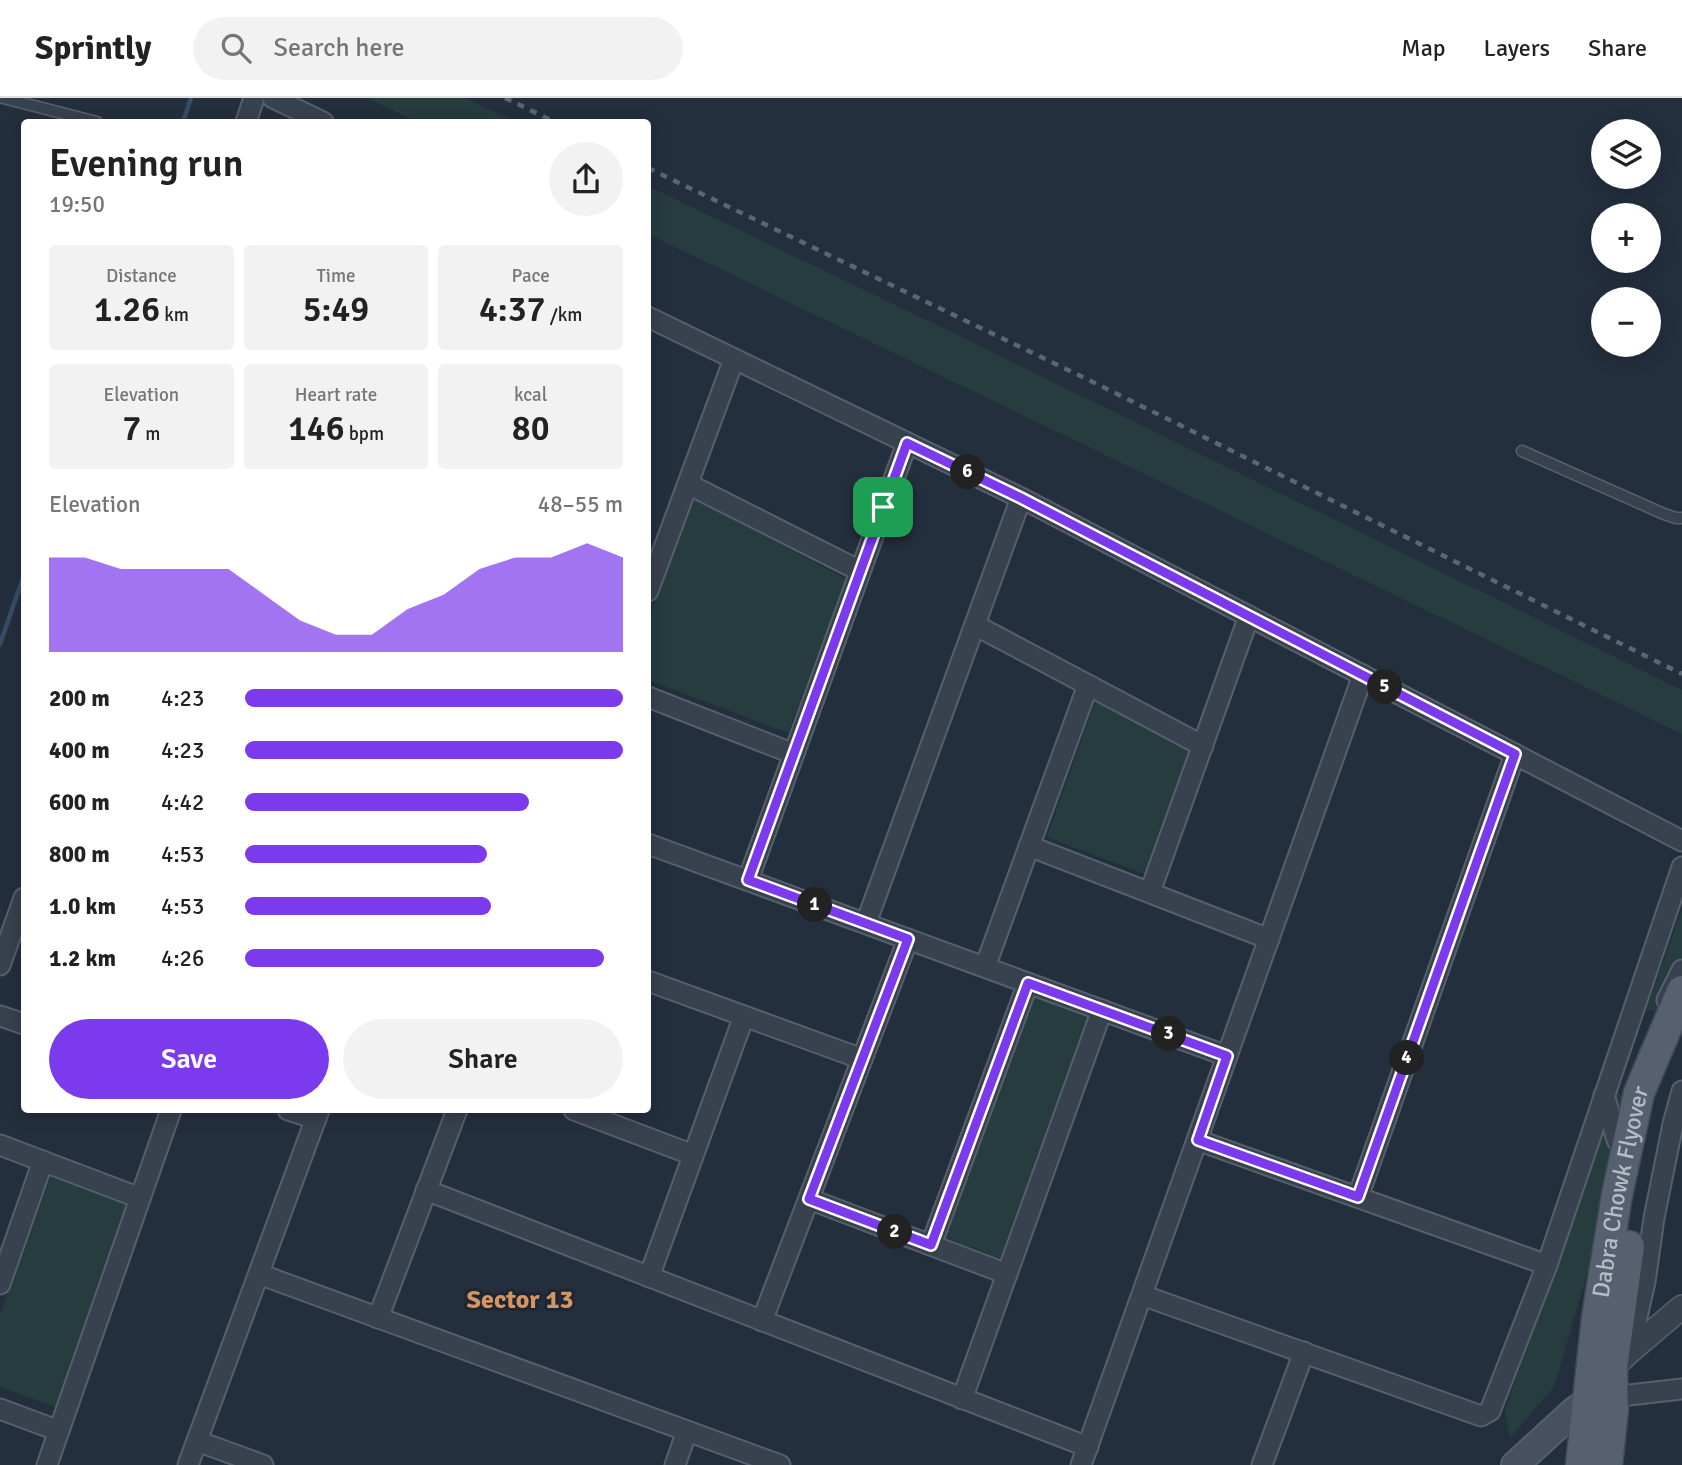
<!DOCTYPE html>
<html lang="en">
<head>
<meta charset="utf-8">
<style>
	:root { --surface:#fff; --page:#f2f2f2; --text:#222; --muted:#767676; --line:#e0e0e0; --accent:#7c3aed }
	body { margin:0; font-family:Signika,sans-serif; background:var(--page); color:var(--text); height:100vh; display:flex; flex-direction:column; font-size:26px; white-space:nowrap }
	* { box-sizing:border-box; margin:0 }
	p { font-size:23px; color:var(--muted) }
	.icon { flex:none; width:38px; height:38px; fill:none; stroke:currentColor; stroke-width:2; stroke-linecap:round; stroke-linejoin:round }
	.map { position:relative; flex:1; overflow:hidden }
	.drawer { position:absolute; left:21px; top:21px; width:630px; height:994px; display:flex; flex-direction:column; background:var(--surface); border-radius:7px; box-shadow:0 4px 18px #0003 }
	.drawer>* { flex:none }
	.fabs { position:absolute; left:1591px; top:21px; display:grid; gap:14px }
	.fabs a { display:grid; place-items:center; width:70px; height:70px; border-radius:50%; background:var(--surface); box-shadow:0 4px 18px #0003; font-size:35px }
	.pin { position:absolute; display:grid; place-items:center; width:60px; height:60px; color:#fff; margin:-30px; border-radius:14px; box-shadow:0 4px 10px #0006 }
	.km { position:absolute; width:35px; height:35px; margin:-18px; border-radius:50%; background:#222; color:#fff; font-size:19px; line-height:35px; text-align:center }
	.round { display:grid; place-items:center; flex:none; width:74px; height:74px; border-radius:37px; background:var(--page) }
	.headline { display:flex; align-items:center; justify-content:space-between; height:119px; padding:0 28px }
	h1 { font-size:38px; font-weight:600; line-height:52px }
	.metrics { display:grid; grid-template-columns:repeat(3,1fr); gap:10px; height:119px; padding:7px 28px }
	.metrics div { display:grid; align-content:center; border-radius:7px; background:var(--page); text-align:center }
	.metrics b { font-size:35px; font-weight:600 }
	.metrics small { font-size:19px; font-weight:400 }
	.metrics p { font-size:19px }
	.chart { height:196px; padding:14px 28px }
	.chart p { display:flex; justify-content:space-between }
	.chart svg { width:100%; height:126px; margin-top:7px; fill:var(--accent); opacity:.7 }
	.cta { display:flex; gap:14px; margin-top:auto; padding:14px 28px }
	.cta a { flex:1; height:80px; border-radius:42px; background:var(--accent); color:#fff; font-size:28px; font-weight:600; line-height:80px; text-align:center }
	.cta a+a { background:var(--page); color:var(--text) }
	ul { padding:0 28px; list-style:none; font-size:23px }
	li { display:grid; grid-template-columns:112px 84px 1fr; align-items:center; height:52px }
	li i { height:18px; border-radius:9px; background:var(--accent) }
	header { display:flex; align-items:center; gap:42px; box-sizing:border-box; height:98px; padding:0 35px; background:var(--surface); border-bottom:2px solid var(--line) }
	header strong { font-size:33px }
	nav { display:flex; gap:38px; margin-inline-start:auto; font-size:24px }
	.search { width:490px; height:63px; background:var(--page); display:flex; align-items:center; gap:18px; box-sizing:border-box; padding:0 24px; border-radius:38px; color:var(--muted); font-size:26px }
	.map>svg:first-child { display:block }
	.green { fill:#263c3f }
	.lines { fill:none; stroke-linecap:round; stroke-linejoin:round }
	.stream { stroke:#394c67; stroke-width:4.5 }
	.service-casing { stroke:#565f6c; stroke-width:13 }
	.minor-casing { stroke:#565f6c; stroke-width:23 }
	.tertiary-casing { stroke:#565f6c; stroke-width:26 }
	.secondary-casing { stroke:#565f6c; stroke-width:30 }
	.primary-casing { stroke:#414a57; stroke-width:33 }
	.service { stroke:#38414e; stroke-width:10 }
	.minor { stroke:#38414e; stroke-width:19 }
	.tertiary { stroke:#38414e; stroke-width:23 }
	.secondary { stroke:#465061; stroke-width:26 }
	.primary { stroke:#56606e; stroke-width:30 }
	.rail { stroke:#5a6575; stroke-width:4.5; stroke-dasharray:7 7; stroke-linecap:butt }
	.route-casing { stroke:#fff; stroke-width:14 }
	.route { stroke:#7c3aed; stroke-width:9 }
	.labels { text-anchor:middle; stroke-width:6; stroke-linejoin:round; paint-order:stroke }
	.street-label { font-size:24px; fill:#b4bcc9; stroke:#1d2633 }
	.neighbourhood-label { font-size:26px; font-weight:bold; fill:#d59563; stroke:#1d2633 }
</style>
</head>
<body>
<header>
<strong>Sprintly</strong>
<div class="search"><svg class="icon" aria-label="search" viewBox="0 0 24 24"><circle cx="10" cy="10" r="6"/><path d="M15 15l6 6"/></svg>Search here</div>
<nav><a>Map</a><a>Layers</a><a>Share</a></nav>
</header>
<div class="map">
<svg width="1682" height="1367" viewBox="0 0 1682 1367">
	<rect width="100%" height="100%" fill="#242f3e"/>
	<g class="green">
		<path d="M367 0H465L516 24H418Z"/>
		<path d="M648 88 937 227 1682 592V636L648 136Z"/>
		<path d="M693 400 846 481 788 635 648 582V523Z"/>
		<path d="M1095 604 1192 653 1147 777 1047 739Z"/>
		<path d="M1682 812V865L1659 915 1646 911Z"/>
		<path d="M1033 896 1090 917 1002 1161 946 1140Z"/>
		<path d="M1617 994 1622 997 1588 1173 1554 1289 1510 1340 1505 1312Z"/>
		<path d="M51 1077 129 1106 56 1309 0 1289V1217Z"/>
	</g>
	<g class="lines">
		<g class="stream">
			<path d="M183 24 191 0"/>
			<path d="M0 546 24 477"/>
		</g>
		<g class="service-casing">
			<g id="service">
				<path d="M3 0 97 24"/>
				<path d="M1522 353 1664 416 1676 420H1682"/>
			</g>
		</g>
		<g class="minor-casing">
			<g id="minor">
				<path d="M273 0 323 24"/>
				<path d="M246 24 254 0"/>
				<path d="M648 219 1021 400 1682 743"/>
				<path d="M688 386 860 473"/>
				<path d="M648 493 734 261"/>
				<path d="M975 527 1203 648"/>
				<path d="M648 599 794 656"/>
				<path d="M648 746 1227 958"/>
				<path d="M1029 748 1269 841"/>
				<path d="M748 782 907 345"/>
				<path d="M1150 794 1249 518"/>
				<path d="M866 825 1021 400"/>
				<path d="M0 867 24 800"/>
				<path d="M985 869 1088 587"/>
				<path d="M648 883 862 961"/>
				<path d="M1667 902 1682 872"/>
				<path d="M0 918 24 926"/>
				<path d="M1604 997 1617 1042"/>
				<path d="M288 1012 316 1021"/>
				<path d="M574 1012 693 1057"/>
				<path d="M1197 1042 1547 1167"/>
				<path d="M0 1047 140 1100"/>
				<path d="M426 1092 1088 1349"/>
				<path d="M1358 1099 1515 656"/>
				<path d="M809 1101 1007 1176"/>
				<path d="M931 1147 1028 885"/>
				<path d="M259 1176 780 1367"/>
				<path d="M649 1179 744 918"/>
				<path d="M0 1186 43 1063"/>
				<path d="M1142 1197 1481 1318 1490 1313 1547 1167 1682 769"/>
				<path d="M378 1220 457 1012"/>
				<path d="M762 1223 908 841"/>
				<path d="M1629 1254 1645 1184 1654 1120 1673 1026 1682 993"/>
				<path d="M1612 1299 1682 1291"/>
				<path d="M962 1301 1102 912"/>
				<path d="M0 1311 59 1333"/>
				<path d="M197 1343 263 1367"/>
				<path d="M47 1367 171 1012"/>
				<path d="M188 1367 319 1012"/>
				<path d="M675 1367 687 1333"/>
				<path d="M1081 1367 1363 577"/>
				<path d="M1262 1367 1304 1254"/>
			</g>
		</g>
		<g class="tertiary-casing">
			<path id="tertiary" d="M1612 1270 1629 1254 1682 1209"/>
		</g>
		<g class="secondary-casing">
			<path id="secondary" d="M1515 1367 1574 1313 1588 1303 1601 1301"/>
		</g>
		<g class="primary-casing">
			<g id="primary">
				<path id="s1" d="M1581 1367 1597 1220 1617 1097 1639 995 1682 893"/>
				<path d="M1607 1367 1613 1311 1612 1270 1629 1148"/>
			</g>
		</g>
		<use href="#service" class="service"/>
		<use href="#minor" class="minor"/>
		<use href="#tertiary" class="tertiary"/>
		<use href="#secondary" class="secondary"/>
		<use href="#primary" class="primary"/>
		<g class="rail">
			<path d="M505 0 555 24"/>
			<path d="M648 70 1093 284 1682 576"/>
		</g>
	</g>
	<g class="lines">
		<g class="route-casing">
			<path id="route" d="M907 345 1021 400 1515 656 1358 1099 1198 1042 1227 958 1028 885 931 1147 809 1101 908 841 748 782Z"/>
		</g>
		<use href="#route" class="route"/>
	</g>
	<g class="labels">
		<g class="street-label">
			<text dy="8" stroke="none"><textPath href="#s1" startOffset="276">Dabra Chowk Flyover</textPath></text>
		</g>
		<g class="neighbourhood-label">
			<text x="520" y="1210">Sector 13</text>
		</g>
	</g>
</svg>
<div class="fabs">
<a><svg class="icon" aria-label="layers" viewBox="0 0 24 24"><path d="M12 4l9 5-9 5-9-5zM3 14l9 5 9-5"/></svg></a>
<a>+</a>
<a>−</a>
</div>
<div class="pin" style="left:883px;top:409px;background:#1e9e55"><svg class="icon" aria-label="arrive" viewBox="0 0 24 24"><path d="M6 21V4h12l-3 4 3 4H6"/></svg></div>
<b class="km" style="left:815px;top:807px">1</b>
<b class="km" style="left:895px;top:1134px">2</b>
<b class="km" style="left:1169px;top:936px">3</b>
<b class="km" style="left:1407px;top:960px">4</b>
<b class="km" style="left:1385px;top:589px">5</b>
<b class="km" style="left:968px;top:374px">6</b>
<section class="drawer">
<div class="headline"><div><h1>Evening run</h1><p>19:50</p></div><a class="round"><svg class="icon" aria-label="share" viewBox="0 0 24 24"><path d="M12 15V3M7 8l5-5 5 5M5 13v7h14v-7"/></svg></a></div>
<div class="metrics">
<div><p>Distance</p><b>1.26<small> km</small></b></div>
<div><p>Time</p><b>5:49</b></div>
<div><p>Pace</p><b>4:37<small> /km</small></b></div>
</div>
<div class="metrics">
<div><p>Elevation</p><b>7<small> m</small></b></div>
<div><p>Heart rate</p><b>146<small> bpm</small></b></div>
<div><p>kcal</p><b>80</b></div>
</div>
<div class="chart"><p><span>Elevation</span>48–55 m</p>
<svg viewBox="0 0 160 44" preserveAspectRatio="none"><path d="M0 44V11L10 11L20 15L30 15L40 15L50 15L60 24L70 33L80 38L90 38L100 29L110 24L120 15L130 11L140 11L150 6L160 11V44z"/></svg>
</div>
<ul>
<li><b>200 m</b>4:23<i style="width:100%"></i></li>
<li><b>400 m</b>4:23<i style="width:100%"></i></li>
<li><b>600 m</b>4:42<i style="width:75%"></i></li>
<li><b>800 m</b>4:53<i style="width:64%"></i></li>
<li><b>1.0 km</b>4:53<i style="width:65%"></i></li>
<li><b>1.2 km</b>4:26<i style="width:95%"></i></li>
</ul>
<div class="cta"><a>Save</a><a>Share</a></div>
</section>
</div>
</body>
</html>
